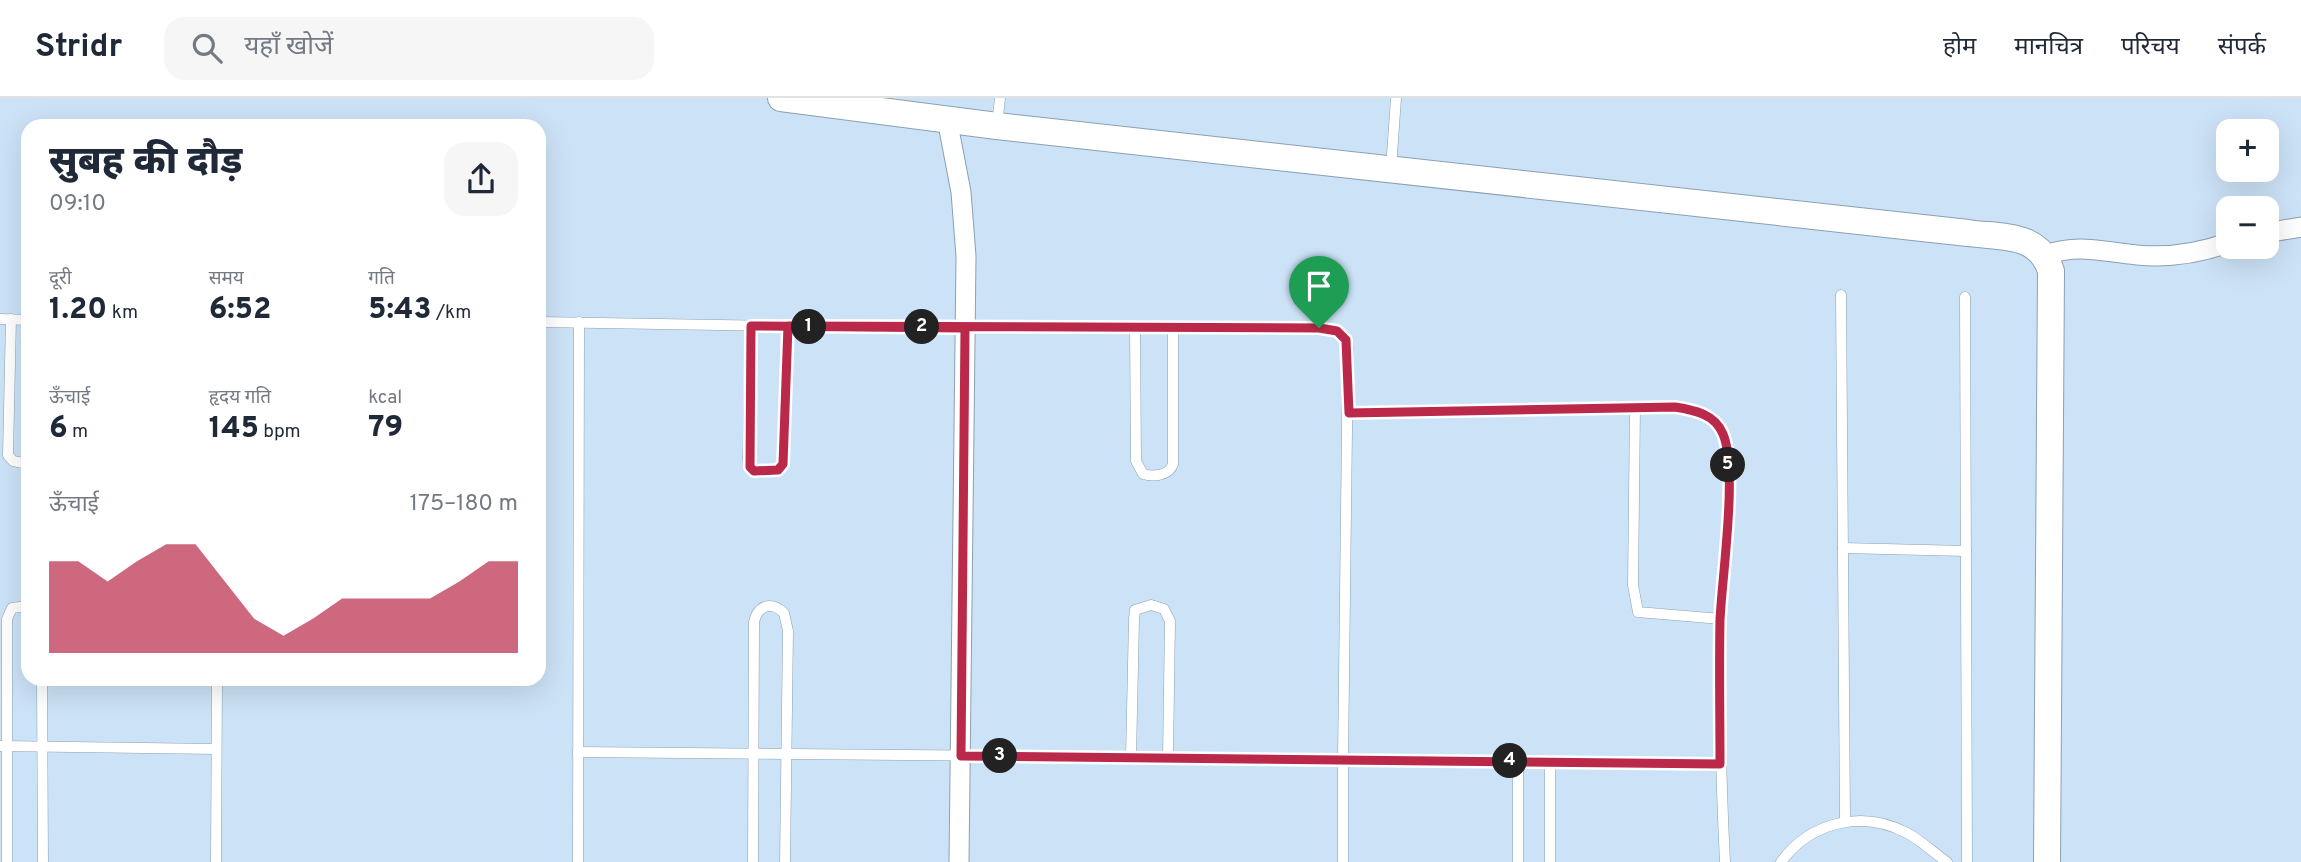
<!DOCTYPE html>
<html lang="hi">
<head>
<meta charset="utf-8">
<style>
	:root { --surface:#fff; --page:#f6f6f7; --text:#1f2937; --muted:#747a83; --line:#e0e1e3; --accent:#ba294a }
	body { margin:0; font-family:Overpass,"Noto Sans Devanagari",sans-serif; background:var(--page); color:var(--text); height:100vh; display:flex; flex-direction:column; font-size:26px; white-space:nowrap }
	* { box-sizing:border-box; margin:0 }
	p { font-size:23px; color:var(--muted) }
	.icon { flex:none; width:38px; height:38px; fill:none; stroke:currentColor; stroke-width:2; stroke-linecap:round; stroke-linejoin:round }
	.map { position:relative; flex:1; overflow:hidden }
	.sheet { position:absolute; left:21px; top:21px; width:525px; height:567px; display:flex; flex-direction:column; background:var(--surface); border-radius:21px; box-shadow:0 7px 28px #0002 }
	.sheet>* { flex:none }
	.tools { position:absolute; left:2216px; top:21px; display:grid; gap:14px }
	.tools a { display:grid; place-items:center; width:63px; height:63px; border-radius:14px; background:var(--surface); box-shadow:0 7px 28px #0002; font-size:35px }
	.pin { position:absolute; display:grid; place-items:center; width:60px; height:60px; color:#fff; margin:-72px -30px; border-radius:50% 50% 50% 0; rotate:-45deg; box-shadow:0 0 7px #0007 }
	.pin .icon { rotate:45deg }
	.km { position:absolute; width:35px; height:35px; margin:-18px; border-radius:50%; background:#222; color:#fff; font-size:19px; line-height:35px; text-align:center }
	.round { display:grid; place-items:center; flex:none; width:74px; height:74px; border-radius:21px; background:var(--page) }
	.overview { display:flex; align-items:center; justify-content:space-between; height:119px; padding:0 28px }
	h1 { font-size:38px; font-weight:800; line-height:52px }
	.metrics { display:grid; grid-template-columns:repeat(3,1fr); gap:10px; height:119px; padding:7px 28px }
	.metrics div { display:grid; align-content:center }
	.metrics b { font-size:30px; font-weight:800 }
	.metrics small { font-size:19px; font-weight:400 }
	.metrics p { font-size:19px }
	.chart { height:196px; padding:14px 28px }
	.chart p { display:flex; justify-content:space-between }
	.chart svg { width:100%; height:126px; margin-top:7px; fill:var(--accent); opacity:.7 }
	header { display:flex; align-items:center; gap:42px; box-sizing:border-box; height:98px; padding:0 35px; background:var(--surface); border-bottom:2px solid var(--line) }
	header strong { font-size:33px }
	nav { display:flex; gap:38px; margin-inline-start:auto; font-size:24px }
	.search { width:490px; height:63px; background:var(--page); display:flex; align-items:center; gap:18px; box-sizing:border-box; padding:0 24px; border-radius:21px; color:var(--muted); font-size:26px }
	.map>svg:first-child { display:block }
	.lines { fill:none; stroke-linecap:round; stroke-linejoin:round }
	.lane-casing { stroke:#8ba0b3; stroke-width:11 }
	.street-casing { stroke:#8ba0b3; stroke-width:21 }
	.secondary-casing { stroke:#8ba0b3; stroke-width:28 }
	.lane { stroke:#fff; stroke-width:10 }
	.street { stroke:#fff; stroke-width:19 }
	.secondary { stroke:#fff; stroke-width:26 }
	.route-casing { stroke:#fff; stroke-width:14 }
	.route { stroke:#ba294a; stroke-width:9 }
</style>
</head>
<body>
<header>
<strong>Stridr</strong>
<div class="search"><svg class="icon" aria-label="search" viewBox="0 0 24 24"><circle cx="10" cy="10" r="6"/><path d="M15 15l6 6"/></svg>यहाँ खोजें</div>
<nav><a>होम</a><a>मानचित्र</a><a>परिचय</a><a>संपर्क</a></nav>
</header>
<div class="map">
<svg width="2301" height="764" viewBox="0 0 2301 764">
	<rect width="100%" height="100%" fill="#cce2f6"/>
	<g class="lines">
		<g class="lane-casing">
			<g id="lane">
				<path d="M997 27 1000 0"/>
				<path d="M1391 71 1396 0"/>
				<path d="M1841 197 1845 723"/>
				<path d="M1965 199 1967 764"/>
				<path d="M0 221 28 222"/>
				<path d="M11 221 8 357 13 363 28 366"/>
				<path d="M539 224 843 229 1319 230C1333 232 1344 234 1348 249L1343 661 578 654"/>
				<path d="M751 227 748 362 750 369 758 374 778 372 783 367 788 228"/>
				<path d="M1135 230 1136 363 1143 376C1153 379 1169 378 1173 366V230"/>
				<path d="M1635 310 1633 487 1638 514 1721 521"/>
				<path d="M1349 315 1675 309C1694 312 1716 316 1723 336 1738 374 1721 478 1721 523 1719 603 1721 684 1725 764"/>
				<path d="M1843 450 1966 453"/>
				<path d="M42 581 43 764"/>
				<path d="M0 648 216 651"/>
				<path d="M1131 659 1134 521 1135 512 1151 507 1164 511 1170 523 1168 659"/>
				<path d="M1518 663V764"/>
				<path d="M7 764V521L12 510 28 508"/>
				<path d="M216 764 217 581"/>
				<path d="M578 764 579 224"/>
				<path d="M753 764 754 524C758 507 771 503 784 515L788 533 785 764"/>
				<path d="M1343 764V661L1720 666"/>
				<path d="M1550 764V663"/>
				<path d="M1781 764C1811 723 1863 712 1907 735 1922 743 1934 755 1947 764"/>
			</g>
		</g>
		<g class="street-casing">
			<g id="street">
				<path d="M947 21 961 94 966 158 959 764"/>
				<path d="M2266 135 2301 129"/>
				<path d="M2045 157C2080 145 2102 154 2137 157 2169 160 2197 156 2228 145"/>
			</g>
		</g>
		<g class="secondary-casing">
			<path id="secondary" d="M781 0 997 28 1968 135C2002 140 2039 134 2051 173L2047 764"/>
		</g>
		<use href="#lane" class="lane"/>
		<use href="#street" class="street"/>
		<use href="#secondary" class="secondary"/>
	</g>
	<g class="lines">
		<g class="route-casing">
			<path id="route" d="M1319 230 788 228 783 366 778 372 754 373 750 369 751 228C823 229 894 229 965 230L961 658 1720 666C1720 618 1719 570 1720 522 1722 478 1738 372 1723 336 1715 316 1694 312 1675 309L1349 315 1346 242 1337 233 1319 230"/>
		</g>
		<use href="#route" class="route"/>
	</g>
</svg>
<div class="tools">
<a>+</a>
<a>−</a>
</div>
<div class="pin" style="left:1319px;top:230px;background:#1e9e55"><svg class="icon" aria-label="arrive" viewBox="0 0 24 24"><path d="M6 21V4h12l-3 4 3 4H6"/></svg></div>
<b class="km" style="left:809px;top:229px">1</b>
<b class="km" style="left:922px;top:229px">2</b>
<b class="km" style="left:1000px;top:658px">3</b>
<b class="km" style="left:1510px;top:663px">4</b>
<b class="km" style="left:1728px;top:367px">5</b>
<section class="sheet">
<div class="overview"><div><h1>सुबह की दौड़</h1><p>09:10</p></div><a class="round"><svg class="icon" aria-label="share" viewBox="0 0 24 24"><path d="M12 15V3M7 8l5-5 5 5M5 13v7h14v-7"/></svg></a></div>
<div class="metrics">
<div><p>दूरी</p><b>1.20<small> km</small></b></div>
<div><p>समय</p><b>6:52</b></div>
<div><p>गति</p><b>5:43<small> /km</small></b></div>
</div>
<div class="metrics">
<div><p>ऊँचाई</p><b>6<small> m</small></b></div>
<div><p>हृदय गति</p><b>145<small> bpm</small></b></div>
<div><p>kcal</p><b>79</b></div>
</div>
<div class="chart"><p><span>ऊँचाई</span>175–180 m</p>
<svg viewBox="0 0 160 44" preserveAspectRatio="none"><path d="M0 44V12L10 12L20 19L30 12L40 6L50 6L60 19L70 32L80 38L90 32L100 25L110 25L120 25L130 25L140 19L150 12L160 12V44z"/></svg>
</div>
</section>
</div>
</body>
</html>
